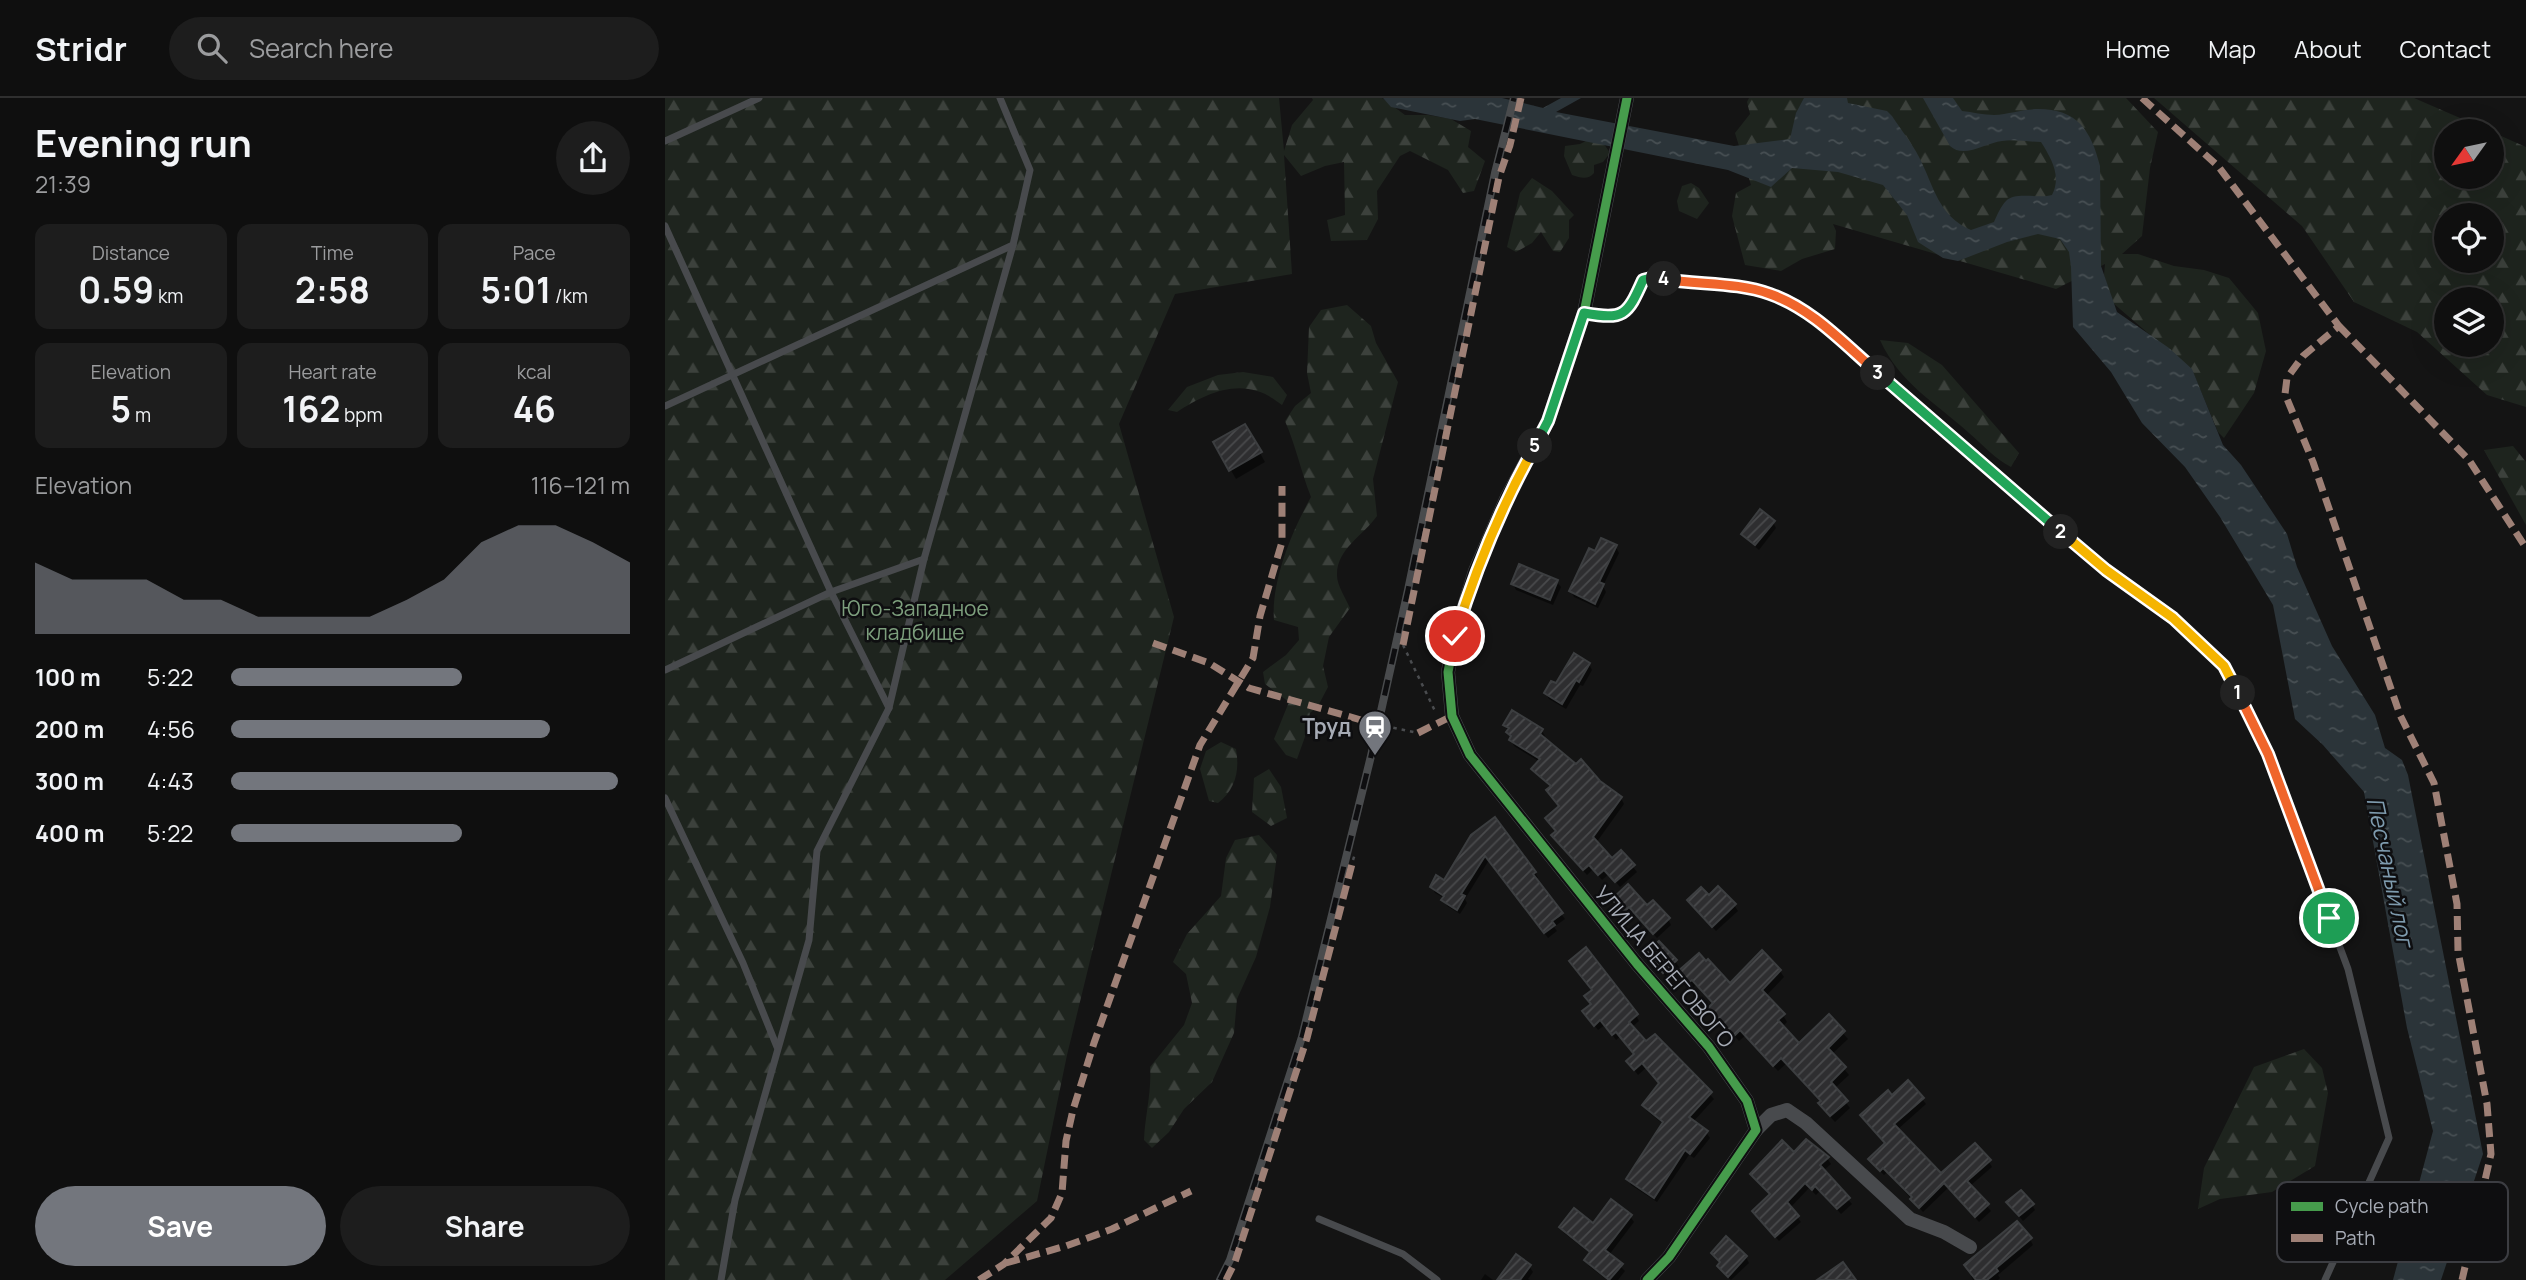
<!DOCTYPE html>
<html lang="en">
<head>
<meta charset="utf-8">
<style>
	:root { --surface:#0f0f0f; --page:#1d1d1d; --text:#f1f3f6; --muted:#9b9c9e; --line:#2f2f2f; --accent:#73767d }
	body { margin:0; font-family:Manrope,sans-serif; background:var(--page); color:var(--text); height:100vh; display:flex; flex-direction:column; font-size:26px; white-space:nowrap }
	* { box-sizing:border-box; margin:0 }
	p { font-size:23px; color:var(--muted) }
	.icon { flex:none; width:38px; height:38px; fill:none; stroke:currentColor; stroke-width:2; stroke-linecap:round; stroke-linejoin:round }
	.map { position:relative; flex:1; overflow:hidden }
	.drawer { display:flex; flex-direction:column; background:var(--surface); width:665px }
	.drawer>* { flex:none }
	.needle { width:46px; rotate:237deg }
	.fabs { position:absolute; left:1769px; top:21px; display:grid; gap:14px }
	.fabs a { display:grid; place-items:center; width:70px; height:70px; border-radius:50%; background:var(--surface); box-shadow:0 7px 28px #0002,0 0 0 2px var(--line); font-size:35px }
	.pin { position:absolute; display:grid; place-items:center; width:60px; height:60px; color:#fff; margin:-30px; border:4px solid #fff; border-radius:50%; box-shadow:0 2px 7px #0007 }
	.km { position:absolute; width:35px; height:35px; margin:-18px; border-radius:50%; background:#222; color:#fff; font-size:19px; line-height:35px; text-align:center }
	.round { display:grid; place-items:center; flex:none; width:74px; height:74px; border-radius:37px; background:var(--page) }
	.overview { display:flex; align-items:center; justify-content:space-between; height:119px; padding:0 35px }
	h1 { font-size:38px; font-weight:700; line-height:52px }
	.stats { display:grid; grid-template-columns:repeat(3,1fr); gap:10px; height:119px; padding:7px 35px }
	.stats div { display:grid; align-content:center; border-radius:14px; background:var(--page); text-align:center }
	.stats b { font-size:35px; font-weight:700 }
	.stats small { font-size:19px; font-weight:400 }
	.stats p { font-size:19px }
	.chart { height:196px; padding:14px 35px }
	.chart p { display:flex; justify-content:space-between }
	.chart svg { width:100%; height:126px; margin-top:7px; fill:var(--accent); opacity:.7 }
	.button { display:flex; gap:14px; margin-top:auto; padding:14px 35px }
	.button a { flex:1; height:80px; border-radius:42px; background:var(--accent); color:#fff; font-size:28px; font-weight:700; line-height:80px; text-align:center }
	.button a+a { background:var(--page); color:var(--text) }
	ul { padding:0 35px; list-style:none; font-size:23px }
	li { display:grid; grid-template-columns:112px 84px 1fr; align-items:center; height:52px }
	li i { height:18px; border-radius:9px; background:var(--accent) }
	header { display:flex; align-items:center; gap:42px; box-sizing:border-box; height:98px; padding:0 35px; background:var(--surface); border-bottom:2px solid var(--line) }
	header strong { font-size:33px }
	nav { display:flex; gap:38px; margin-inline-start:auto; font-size:24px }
	.search { width:490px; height:63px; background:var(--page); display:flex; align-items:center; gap:18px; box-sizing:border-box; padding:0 24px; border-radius:38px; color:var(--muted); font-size:26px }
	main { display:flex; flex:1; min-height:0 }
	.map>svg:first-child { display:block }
	.forest { fill:url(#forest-firs); fill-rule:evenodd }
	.water { fill:url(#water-ripples) }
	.shadow { fill:#0007 }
	.building { fill:url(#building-hatch); stroke:#3c3e40; stroke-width:2 }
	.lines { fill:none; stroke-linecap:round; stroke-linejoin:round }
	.path { stroke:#4a4c4f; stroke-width:2.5; stroke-dasharray:3.5 5; stroke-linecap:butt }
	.lane { stroke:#484a4d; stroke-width:7 }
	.street { stroke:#484a4d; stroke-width:14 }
	.rail-casing { stroke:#494b4d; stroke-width:8 }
	.rail { stroke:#0e0e10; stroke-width:5; stroke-dasharray:16; stroke-linecap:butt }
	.quiet { stroke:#9e8076; stroke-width:7; stroke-dasharray:14 7; stroke-linecap:butt }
	.cycleway-casing { stroke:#0e0e10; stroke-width:13 }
	.cycleway { stroke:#469c4c; stroke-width:9 }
	.split-1-casing { stroke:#fff; stroke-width:14 }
	.split-2-casing { stroke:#fff; stroke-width:14 }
	.split-3-casing { stroke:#fff; stroke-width:14 }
	.split-4-casing { stroke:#fff; stroke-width:14 }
	.split-5-casing { stroke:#fff; stroke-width:14 }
	.split-6-casing { stroke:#fff; stroke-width:14 }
	.split-1 { stroke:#f0652b; stroke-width:9 }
	.split-2 { stroke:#f5b400; stroke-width:9 }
	.split-3 { stroke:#22a559; stroke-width:9 }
	.split-4 { stroke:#f0652b; stroke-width:9 }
	.split-5 { stroke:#22a559; stroke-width:9 }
	.split-6 { stroke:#f5b400; stroke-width:9 }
	.labels { text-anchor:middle; stroke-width:5; stroke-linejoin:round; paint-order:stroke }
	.park-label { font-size:21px; fill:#7d9f7d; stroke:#0e0e10 }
	.poi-label { font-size:21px; font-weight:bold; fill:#a6abb5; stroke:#0e0e10; text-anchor:end }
	.street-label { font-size:21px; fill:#a6abb5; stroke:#0e0e10 }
	.water-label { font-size:23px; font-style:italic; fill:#7e9bae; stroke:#0e0e10 }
	.key { fill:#0e0e10; stroke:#3c3d42; stroke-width:2 }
	.key-label { font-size:19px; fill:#a6abb5 }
</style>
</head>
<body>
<header>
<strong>Stridr</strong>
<div class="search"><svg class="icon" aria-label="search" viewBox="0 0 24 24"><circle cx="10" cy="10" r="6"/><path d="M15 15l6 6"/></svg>Search here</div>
<nav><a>Home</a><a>Map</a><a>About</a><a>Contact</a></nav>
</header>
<main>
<section class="drawer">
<div class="overview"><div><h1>Evening run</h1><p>21:39</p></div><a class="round"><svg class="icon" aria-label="share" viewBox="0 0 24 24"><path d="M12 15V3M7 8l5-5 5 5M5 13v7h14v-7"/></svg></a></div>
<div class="stats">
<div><p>Distance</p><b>0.59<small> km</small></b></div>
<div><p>Time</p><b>2:58</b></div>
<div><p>Pace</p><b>5:01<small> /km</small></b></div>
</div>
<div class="stats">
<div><p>Elevation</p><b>5<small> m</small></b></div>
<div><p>Heart rate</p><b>162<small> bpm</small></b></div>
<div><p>kcal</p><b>46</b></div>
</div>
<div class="chart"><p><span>Elevation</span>116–121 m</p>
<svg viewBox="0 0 160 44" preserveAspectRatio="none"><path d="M0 44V19L10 25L20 25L30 25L40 32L50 32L60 38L70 38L80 38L90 38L100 32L110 25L120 12L130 6L140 6L150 12L160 19V44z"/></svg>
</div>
<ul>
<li><b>100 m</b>5:22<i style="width:58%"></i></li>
<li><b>200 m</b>4:56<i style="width:80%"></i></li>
<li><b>300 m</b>4:43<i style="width:97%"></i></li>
<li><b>400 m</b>5:22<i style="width:58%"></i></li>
</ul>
<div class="button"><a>Save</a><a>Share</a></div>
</section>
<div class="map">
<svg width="1861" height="1182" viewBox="0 0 1861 1182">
	<defs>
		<pattern id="forest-firs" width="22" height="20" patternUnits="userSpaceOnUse" patternTransform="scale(1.75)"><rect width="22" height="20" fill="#1e241e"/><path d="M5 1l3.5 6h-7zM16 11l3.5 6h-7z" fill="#3c413c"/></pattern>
		<pattern id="water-ripples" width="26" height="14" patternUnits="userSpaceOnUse" patternTransform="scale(1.75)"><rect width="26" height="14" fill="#2b3439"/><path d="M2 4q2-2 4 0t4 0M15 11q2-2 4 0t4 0" fill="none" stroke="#474f53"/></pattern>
		<pattern id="building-hatch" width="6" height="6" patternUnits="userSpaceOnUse" patternTransform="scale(1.75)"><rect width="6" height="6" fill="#2e2e30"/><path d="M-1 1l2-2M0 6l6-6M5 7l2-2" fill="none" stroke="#494a4c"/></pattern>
	</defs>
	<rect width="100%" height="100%" fill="#141414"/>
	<g class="forest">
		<path d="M0 0H614L619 53 627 27 648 2 647 0H717L740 17H763L786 21 806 33 803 49 820 63 809 93 798 95 783 72 745 53 735 58 712 93 713 121 702 142 666 143 662 122 680 117 679 64 660 68 636 78 619 57 627 176 510 196 454 326 509 519 402 957 372 1103 280 1182H0Z"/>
		<path d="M1084 0H1461L1493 34 1485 70 1477 138 1457 156H1473L1509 168 1539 172 1564 180 1593 215 1601 253 1589 295 1559 340 1553 334 1528 274 1448 205 1439 177 1440 166 1391 191 1168 126 1171 133 1170 151 1137 161 1116 173 1080 167 1067 118 1071 95 1086 87 1070 35 1085 16 1082 4Z"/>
		<path d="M1489 0H1749L1825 33H1782V79H1827V34L1861 49V309L1822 297 1752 234 1689 204 1637 128ZM1782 117H1827V163H1782ZM1782 201H1827V247H1782Z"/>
		<path d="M925 41 937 43 945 55 938 64 929 67V75C923 82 916 80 907 77L899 58 900 48 915 46Z"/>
		<path d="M867 80 887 93 909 117 904 122V140L895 154 888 153 876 134 867 145 851 154 842 149 855 95Z"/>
		<path d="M1026 85 1034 90 1044 105 1032 121 1014 113 1012 103 1017 88Z"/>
		<path d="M682 207 706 228 711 245 733 284 708 381 712 418C698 438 671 451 672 478 672 487 681 501 685 510L664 539 658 568 663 589 653 608 645 615 641 636 632 661 621 657 609 641 624 604 600 586 598 574 621 557 634 542 633 529 609 522C606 483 627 433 646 399 636 374 631 348 620 323L630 308 646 295 642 275 644 229 656 212Z"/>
		<path d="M1215 242 1243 245 1277 267 1354 355 1346 369C1329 360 1319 348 1304 335 1270 304 1235 286 1215 242Z"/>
		<path d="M578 274 608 279 622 297 617 307C610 302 601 295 592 293 564 284 535 299 512 314L503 312 522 289 553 277Z"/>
		<path d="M1848 348 1861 364V427L1819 352Z"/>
		<path d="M556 644 571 651C575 673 570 692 553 705L544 703 535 671 541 653Z"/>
		<path d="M604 671 616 689 622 720 606 728 587 714 589 680Z"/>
		<path d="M594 737 612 757 605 809 591 859 572 901 569 935 547 984 519 1011 504 1034 487 1050 479 1042C480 1018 487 992 485 969L519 927 527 905 521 876 508 864 522 836 556 798 561 760 570 742Z"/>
		<path d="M1639 951 1657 970 1663 995 1650 1068 1607 1094 1555 1101 1533 1111 1539 1070 1589 969Z"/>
	</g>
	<path class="water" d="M718 0H837L878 10 896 0H916L891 14 1069 48 1125 41 1131 15 1139 0H1182L1183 5 1222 13 1227 18C1236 32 1247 45 1254 59 1269 88 1273 118 1306 132L1329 124C1332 117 1336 108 1341 103 1350 93 1374 101 1387 97 1397 78 1386 60 1376 44 1364 44 1349 41 1337 43 1320 45 1299 61 1285 48L1258 0H1288L1297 13C1307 14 1319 17 1329 17 1344 16 1359 11 1373 11 1412 11 1426 32 1435 68L1436 168 1452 214 1504 250 1527 271 1558 347 1576 367 1622 436 1632 469 1667 548 1710 617 1720 650 1737 662 1743 677 1818 1056 1776 1182H1728L1768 1033 1742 930 1699 694 1658 647 1630 621 1608 507 1555 419 1520 369 1477 325 1446 274 1408 229 1406 169 1404 154 1395 141 1373 136 1342 144 1293 163 1278 160 1253 144 1242 117 1218 87 1173 74 1127 70 1106 89 1063 72 810 21 795 23 726 9Z"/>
	<g class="shadow">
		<path d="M580 328 600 364 571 381 550 345Z"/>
		<path d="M1108 424 1111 430 1094 452 1082 442 1078 436Z"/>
		<path d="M951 449 954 455 938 488 941 494 933 510 909 499 906 493 931 456Z"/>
		<path d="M892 484 896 489 888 507 851 492 848 486Z"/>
		<path d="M924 566 927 572 918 588 915 587 901 611 884 601 881 595Z"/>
		<path d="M840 627 877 633 880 638 879 641 956 700 959 706 931 745 946 763 956 754 972 774 955 789 944 776 937 782 928 771 922 777 892 743 896 709 886 690 868 672 875 664 849 648Z"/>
		<path d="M808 738 870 774 873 780 870 782 900 821 889 829 892 833 883 840 824 762 800 801 802 805 795 816 782 808 779 800 770 795 767 789 780 784Z"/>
		<path d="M1044 800 1069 807 1073 813 1051 833 1024 803Z"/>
		<path d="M952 807 982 810 1003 821 1006 827 992 840 968 814 962 819Z"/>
		<path d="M982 856 1010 863 1014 869 1002 880Z"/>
		<path d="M1115 873 1119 879 1101 898 1118 917 1122 924 1117 929 1134 947 1164 919 1183 941 1167 956 1184 977 1170 990 1185 1010 1170 1024 1159 1012 1157 1004 1121 966 1113 973 1080 938 1074 943 1049 917 1045 911 1049 907 1031 887 1027 891 1015 875 1065 887Z"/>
		<path d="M971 917 974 923 967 929 981 946 990 938 1049 1001 1028 1024 1041 1034 1045 1040 1029 1060 1024 1057 992 1104 966 1087 963 1081 998 1026 982 1013 979 1008 996 986 981 970 973 977 963 964 970 957 955 939 951 942 940 927 933 932 923 919Z"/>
		<path d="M1227 999 1257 1001 1261 1006 1232 1032 1275 1077 1324 1064 1327 1069 1305 1088 1326 1113 1314 1124 1283 1090 1258 1114 1222 1074 1219 1077 1209 1067 1206 1062 1221 1047 1201 1023Z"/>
		<path d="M1129 1056 1162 1060 1166 1066 1158 1073 1187 1106 1176 1116 1155 1093 1151 1097 1144 1090 1125 1110 1136 1124 1114 1143 1092 1119 1106 1097 1087 1076Z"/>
		<path d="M1367 1107 1370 1112 1358 1123 1347 1110Z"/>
		<path d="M965 1118 969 1124 944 1157 960 1173 953 1182H942L924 1168 921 1162 926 1156 899 1135 896 1130 928 1128Z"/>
		<path d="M1365 1141 1368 1147 1333 1177 1335 1180 1333 1182H1308L1306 1178 1307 1177Z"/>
		<path d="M1048 1155 1081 1159 1084 1165 1066 1182 1057 1174 1054 1169 1056 1166Z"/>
		<path d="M864 1168 868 1174 863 1181 865 1182H834Z"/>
		<path d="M820 1176 828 1182H816Z"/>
	</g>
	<g class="building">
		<path d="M580 326 597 354 564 373 548 344Z"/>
		<path d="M1095 411 1110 423 1090 447 1076 436Z"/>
		<path d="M936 440 952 447 934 484 939 486 930 506 904 493 924 450 930 453Z"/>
		<path d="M854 466 893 482 885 502 846 486Z"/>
		<path d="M909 555 925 565 914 584 911 582 897 606 879 595 886 583 891 585Z"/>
		<path d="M847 612 878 631 875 636 911 666 916 661 935 683 957 699 928 739 947 760 956 752 970 767 950 784 939 772 933 777 924 767 918 772 886 737 891 733 880 720 894 708 881 692 886 688 866 671 875 661 844 642 846 638 841 634 844 630 838 627Z"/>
		<path d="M830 719 871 774 868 776 898 815 887 823 890 827 879 835 820 758 796 796 800 798 792 812 776 802 779 798 765 789 771 777 779 782 806 737Z"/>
		<path d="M963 786 982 807 988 802 1005 820 988 836 964 809 958 815 947 801Z"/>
		<path d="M1053 788 1071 806 1047 829 1022 802 1036 789 1044 797Z"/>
		<path d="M994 843 1012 862 998 875 980 855Z"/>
		<path d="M921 849 973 916 964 924 981 943 990 936 1047 994 1024 1019 1043 1033 1025 1056 1020 1052 989 1100 961 1081 998 1024 977 1007 994 985 977 965 969 972 961 963 969 956 951 934 947 937 935 922 929 928 917 913 926 906 919 898 927 892 904 863Z"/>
		<path d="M1097 852 1116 872 1097 892 1120 916 1113 922 1134 945 1164 916 1180 933 1163 950 1181 969 1166 984 1183 1003 1165 1018 1153 1005 1156 1003 1116 960 1108 968 1075 932 1069 938 1043 910 1048 905 1027 882 1023 885 1012 874 1034 855 1041 863 1043 861 1065 885Z"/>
		<path d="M1243 982 1259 1000 1229 1026 1276 1075 1310 1045 1326 1062 1302 1083 1324 1106 1310 1119 1279 1085 1254 1110 1245 1101 1247 1099 1218 1070 1215 1073 1203 1061 1220 1045 1195 1017 1223 992 1227 997Z"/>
		<path d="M1141 1041 1164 1059 1155 1067 1185 1100 1172 1111 1150 1088 1147 1092 1140 1085 1122 1104 1134 1118 1110 1139 1087 1113 1105 1096 1085 1076 1117 1042 1129 1054Z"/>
		<path d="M1356 1092 1369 1106 1354 1118 1341 1104Z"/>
		<path d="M946 1101 967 1117 940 1152 958 1166 944 1182 919 1162 925 1154 894 1129 909 1110 928 1125Z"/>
		<path d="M1352 1123 1367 1140 1331 1170 1333 1173 1322 1182H1311L1299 1167Z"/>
		<path d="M1061 1138 1082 1158 1063 1179 1052 1168 1055 1164 1046 1155Z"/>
		<path d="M851 1156 866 1167 855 1182H832Z"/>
		<path d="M1178 1164 1191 1182H1152Z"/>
	</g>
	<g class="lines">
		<g class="path">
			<path d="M738 547 770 613"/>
			<path d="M720 628 753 635"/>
			<path d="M688 762 690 756"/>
		</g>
		<g class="lane">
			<path d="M0 43 94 0"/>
			<path d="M0 128 166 494 224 610"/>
			<path d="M919 215C959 222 962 218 978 182L990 179 1024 185 1069 188 1104 196 1143 214 1307 359 1441 472 1508 520 1559 568 1603 656 1683 871 1724 1040 1660 1182"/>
			<path d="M0 308 348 147"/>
			<path d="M0 572 166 494 259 461"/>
			<path d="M0 700 78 865 112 949"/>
			<path d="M654 1121 738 1156 772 1182"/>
			<path d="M56 1182 70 1102 144 842 152 753 224 610 259 461 348 147 365 72 335 0"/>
		</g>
		<g class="street">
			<path d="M962 0 919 215 883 323 842 399 810 473 790 538 783 574 787 618 805 657 972 866 1044 949 1082 1003 1091 1032 1004 1159 982 1182"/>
			<path d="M1091 1032 1106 1017 1122 1012 1141 1025 1245 1121 1279 1134 1305 1149"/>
		</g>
		<g class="rail-casing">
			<path id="rail" d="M555 1182 565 1162 637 939 706 658 743 492 830 75 849 0"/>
		</g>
		<use href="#rail" class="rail"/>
		<g class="quiet">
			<path d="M1477 0 1553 68 1674 228 1638 258 1622 280 1620 296 1648 364 1735 617 1769 685 1792 806 1793 853 1822 1006 1826 1056 1797 1182"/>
			<path d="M1674 228 1804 362 1861 450"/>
			<path d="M488 545 544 565 584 590 696 622"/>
			<path d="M738 547 834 79 845 47 856 0"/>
			<path d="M753 635 787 618"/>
			<path d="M341 1165 401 1148 447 1131 526 1093"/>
			<path d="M314 1182 339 1166 386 1120 397 1095 401 1043 408 1012 429 945 535 647 588 560 595 518 617 444V388"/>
			<path d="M561 1182 570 1164 642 940 688 762"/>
		</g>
		<g class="cycleway-casing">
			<path id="cycleway" d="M962 0 919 215 883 323 842 399 810 473 790 538 783 574 787 618 805 657 972 866 1044 949 1082 1003 1091 1032 1004 1159 982 1182"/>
		</g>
		<use href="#cycleway" class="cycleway"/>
	</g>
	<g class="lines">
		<g class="split-1-casing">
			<path id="split-1" d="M1573 595 1603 656 1664 820"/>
		</g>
		<g class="split-2-casing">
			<path id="split-2" d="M1396 434 1441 472 1508 520 1559 568 1573 595"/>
		</g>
		<g class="split-3-casing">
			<path id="split-3" d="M1213 275 1396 434"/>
		</g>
		<g class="split-4-casing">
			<path id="split-4" d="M999 181C1034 187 1072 184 1105 196 1148 211 1179 246 1213 275"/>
		</g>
		<g class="split-5-casing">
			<path id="split-5" d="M870 348 883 323 919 215C959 222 962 218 978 182L990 179 999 181"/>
		</g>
		<g class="split-6-casing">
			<path id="split-6" d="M790 538C811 469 835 411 870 348"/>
		</g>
		<use href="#split-1" class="split-1"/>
		<use href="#split-2" class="split-2"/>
		<use href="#split-3" class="split-3"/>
		<use href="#split-4" class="split-4"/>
		<use href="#split-5" class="split-5"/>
		<use href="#split-6" class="split-6"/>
	</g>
	<defs>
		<g id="station-pin" transform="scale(1.75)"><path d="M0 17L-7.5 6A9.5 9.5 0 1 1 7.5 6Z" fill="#73767d" stroke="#0e0e10"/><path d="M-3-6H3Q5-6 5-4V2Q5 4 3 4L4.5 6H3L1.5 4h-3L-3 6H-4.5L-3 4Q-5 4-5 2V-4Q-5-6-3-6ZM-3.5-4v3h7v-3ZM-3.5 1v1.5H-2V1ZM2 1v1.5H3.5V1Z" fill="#fff"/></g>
	</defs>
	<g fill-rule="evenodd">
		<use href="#station-pin" x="710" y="629"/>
	</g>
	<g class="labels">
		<g class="park-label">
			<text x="250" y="518">Юго-Западное<tspan x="250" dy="24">кладбище</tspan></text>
		</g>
		<g class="poi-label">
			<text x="686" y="636">Труд</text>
		</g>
		<g class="street-label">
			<text transform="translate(999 869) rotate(50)" y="7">УЛИЦА БЕРЕГОВОГО</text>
		</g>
		<g class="water-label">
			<text transform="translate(1725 774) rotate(78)" y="8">Песчаный лог</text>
		</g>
	</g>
	<rect x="1612" y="1084" width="231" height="80" rx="10" class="key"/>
	<rect x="1626" y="1104" width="32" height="9" fill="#469c4c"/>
	<rect x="1626" y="1136" width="32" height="8" fill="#9e8076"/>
	<g class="key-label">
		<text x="1670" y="1115">Cycle path</text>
		<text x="1670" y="1147">Path</text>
	</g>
</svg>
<div class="fabs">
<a><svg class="needle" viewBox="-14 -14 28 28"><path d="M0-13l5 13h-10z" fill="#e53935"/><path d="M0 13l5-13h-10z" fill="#9b9c9e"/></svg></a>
<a><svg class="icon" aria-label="locate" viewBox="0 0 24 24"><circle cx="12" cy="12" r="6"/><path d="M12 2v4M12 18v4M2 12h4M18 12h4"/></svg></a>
<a><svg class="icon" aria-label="layers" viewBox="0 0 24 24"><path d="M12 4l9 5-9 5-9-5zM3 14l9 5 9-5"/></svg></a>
</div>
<div class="pin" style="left:1664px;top:820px;background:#1e9e55"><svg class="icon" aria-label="arrive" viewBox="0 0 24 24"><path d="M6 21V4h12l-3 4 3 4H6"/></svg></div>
<div class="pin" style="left:790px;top:538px;background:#d93025"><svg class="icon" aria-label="check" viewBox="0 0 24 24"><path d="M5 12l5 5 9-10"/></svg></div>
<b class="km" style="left:1573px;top:595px">1</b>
<b class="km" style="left:1396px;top:434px">2</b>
<b class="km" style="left:1213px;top:275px">3</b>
<b class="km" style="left:999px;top:181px">4</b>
<b class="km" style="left:870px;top:348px">5</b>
</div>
</main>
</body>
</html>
